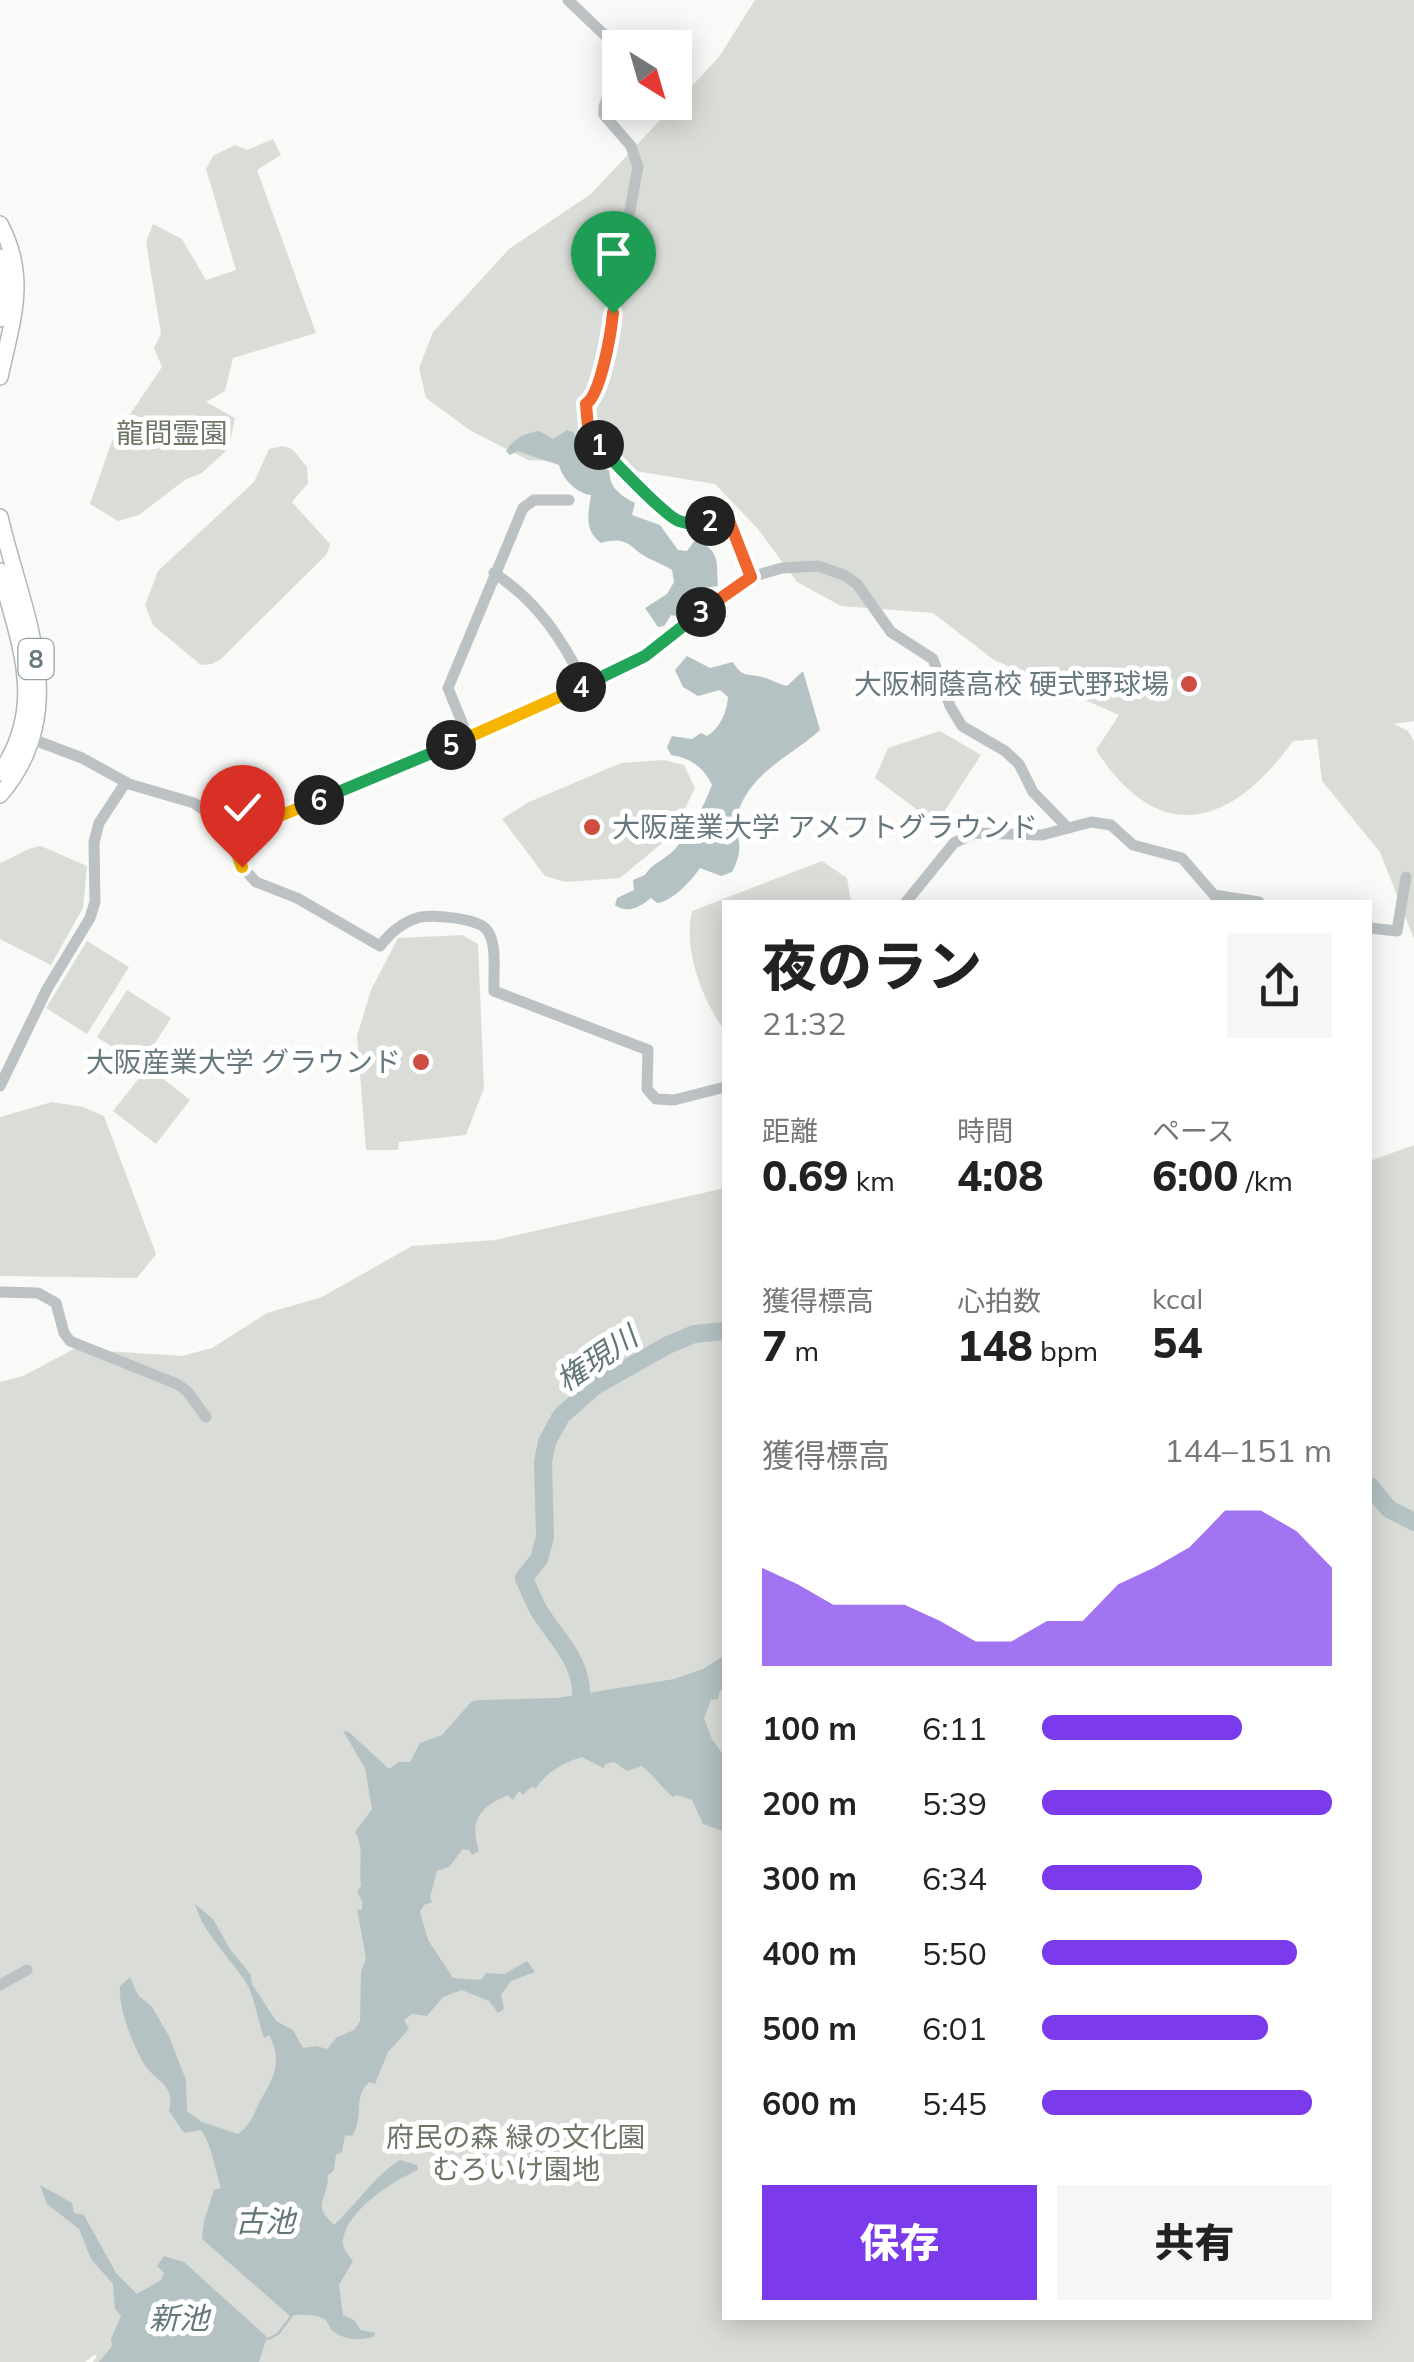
<!DOCTYPE html>
<html lang="ja">
<head>
<meta charset="utf-8">
<style>
	:root { --surface:#fff; --page:#f6f6f6; --text:#222; --muted:#767676; --accent:#7c3aed }
	body { margin:0; font-family:Mulish,"Noto Sans JP",sans-serif; background:var(--page); color:var(--text); height:100vh; display:flex; flex-direction:column; font-size:38px; white-space:nowrap }
	* { box-sizing:border-box; margin:0 }
	p { font-size:32px; color:var(--muted) }
	.icon { flex:none; width:55px; height:55px; fill:none; stroke:currentColor; stroke-width:2; stroke-linecap:round; stroke-linejoin:round }
	.map { position:relative; flex:1; overflow:hidden }
	.panel { position:absolute; left:722px; top:900px; width:650px; height:1420px; display:flex; flex-direction:column; background:var(--surface); border-radius:0px; box-shadow:0 5px 25px #0003 }
	.panel>* { flex:none }
	.needle { width:65px; rotate:143deg }
	.buttons { position:absolute; left:602px; top:30px; display:grid; gap:20px }
	.buttons a { display:grid; place-items:center; width:90px; height:90px; border-radius:0px; background:var(--surface); box-shadow:0 5px 25px #0003; font-size:50px }
	.pin { position:absolute; display:grid; place-items:center; width:85px; height:85px; color:#fff; margin:-102px -42px; border-radius:50% 50% 50% 0; rotate:-45deg; box-shadow:0 0 10px #0007 }
	.pin .icon { rotate:45deg }
	.km { position:absolute; width:50px; height:50px; margin:-25px; border-radius:50%; background:#222; color:#fff; font-size:28px; line-height:50px; text-align:center }
	.round { display:grid; place-items:center; flex:none; width:105px; height:105px; border-radius:0px; background:var(--page) }
	.overview { display:flex; align-items:center; justify-content:space-between; height:170px; padding:0 40px }
	h1 { font-size:55px; font-weight:800; line-height:75px }
	.stats { display:grid; grid-template-columns:repeat(3,1fr); gap:15px; height:170px; padding:10px 40px }
	.stats div { display:grid; align-content:center }
	.stats b { font-size:42px; font-weight:800 }
	.stats small { font-size:28px; font-weight:400 }
	.stats p { font-size:28px }
	.chart { height:280px; padding:20px 40px }
	.chart p { display:flex; justify-content:space-between }
	.chart svg { width:100%; height:180px; margin-top:10px; fill:var(--accent); opacity:.7 }
	.primary-button { display:flex; gap:20px; margin-top:auto; padding:20px 40px }
	.primary-button a { flex:1; height:115px; border-radius:0px; background:var(--accent); color:#fff; font-size:40px; font-weight:800; line-height:115px; text-align:center }
	.primary-button a+a { background:var(--page); color:var(--text) }
	ul { padding:0 40px; list-style:none; font-size:32px }
	li { display:grid; grid-template-columns:160px 120px 1fr; align-items:center; height:75px }
	li i { height:25px; border-radius:12px; background:var(--accent) }
	.map>svg:first-child { display:block }
	.green { fill:#daddd7 }
	.water { fill:#b5c2c4 }
	.lines { fill:none; stroke-linecap:round; stroke-linejoin:round }
	.stream { stroke:#b5c2c4; stroke-width:2.5 }
	.river { stroke:#b5c2c4; stroke-width:18 }
	.major-casing { stroke:#b1b7b9; stroke-width:18 }
	.minor { stroke:#bcc2c4; stroke-width:11 }
	.major { stroke:#fff; stroke-width:15 }
	.split-1-casing { stroke:#fff; stroke-width:20 }
	.split-2-casing { stroke:#fff; stroke-width:20 }
	.split-3-casing { stroke:#fff; stroke-width:20 }
	.split-4-casing { stroke:#fff; stroke-width:20 }
	.split-5-casing { stroke:#fff; stroke-width:20 }
	.split-6-casing { stroke:#fff; stroke-width:20 }
	.split-7-casing { stroke:#fff; stroke-width:20 }
	.split-1 { stroke:#f0652b; stroke-width:12 }
	.split-2 { stroke:#22a559; stroke-width:12 }
	.split-3 { stroke:#f0652b; stroke-width:12 }
	.split-4 { stroke:#22a559; stroke-width:12 }
	.split-5 { stroke:#f5b400; stroke-width:12 }
	.split-6 { stroke:#22a559; stroke-width:12 }
	.split-7 { stroke:#f5b400; stroke-width:12 }
	.poi-dot { fill:#cd4d43; stroke:#fff; stroke-width:4 }
	.labels { text-anchor:middle; stroke-width:10; stroke-linejoin:round; paint-order:stroke }
	.shield { fill:#fff; stroke:#95a1a5; stroke-width:2.5 }
	.shield-label { font-size:25px; font-weight:bold; fill:#67797e }
	.park-label { font-size:28px; fill:#6c7766; stroke:#fff }
	.poi-label { font-size:28px; fill:#67797e; stroke:#fff; text-anchor:end }
	.water-label { font-size:30px; font-style:italic; fill:#637678; stroke:#fff }
</style>
</head>
<body>
<div class="map">
<svg width="1414" height="2362" viewBox="0 0 1414 2362">
	<rect width="100%" height="100%" fill="#f9f9f7"/>
	<g class="green">
		<path d="M755 0H1414V721L1394 724 1408 731 1414 741V939L1380 852 1322 781 1317 739 1293 741C1232 826 1160 849 1096 750L1119 715 994 660 933 613 841 606 797 582 758 529 715 484 581 462 528 460 471 431 426 398 419 368 433 332 509 249 591 194 719 57Z"/>
		<path d="M273 139 281 155 257 170 316 333 233 358 225 391 206 402 235 418 229 448 202 473 186 479 139 515 118 521 90 504 112 441 162 367 154 348 161 334 146 242 153 224 182 239 206 280 236 270 206 169 213 156 235 145 247 150Z"/>
		<path d="M282 446 292 449 307 467 308 483 292 502 330 544 327 554 221 659 212 664 201 665 153 625 145 605 158 571 254 482 269 449Z"/>
		<path d="M940 731 981 755 936 824 875 778 888 748Z"/>
		<path d="M664 760 684 765 695 788 672 835 620 878 566 882 545 876 502 819 529 802 621 763Z"/>
		<path d="M41 846 87 866 83 908 51 965 0 939V863C15 857 24 849 41 846Z"/>
		<path d="M822 861 847 878 851 902H725V1031C702 1000 683 949 692 911Z"/>
		<path d="M462 935 478 944 484 1088 466 1135 399 1142 398 1150H366L357 1036 371 990 398 938Z"/>
		<path d="M87 941 129 967 87 1034 46 1008Z"/>
		<path d="M127 990 171 1018 141 1065 97 1037Z"/>
		<path d="M148 1067 190 1100 156 1144 113 1111Z"/>
		<path d="M52 1102 83 1107 104 1116 156 1254 137 1278 0 1276V1117Z"/>
		<path d="M1414 1145V2362H93L97 2356 94 2355 85 2362H0V1382L23 1376 74 1349 182 1356 212 1348 267 1313 322 1297 412 1246 495 1240 725 1188V2318H1370V1161Z"/>
	</g>
	<g class="water">
		<path d="M567 430 573 432 591 466 610 470C607 486 622 497 635 503L632 515 660 525 678 550 687 551 695 540C721 551 716 560 718 586L698 589 688 601 681 602 676 616 671 615 664 626 658 627 645 608 667 594 674 582 672 570C664 565 656 562 648 558 630 549 629 535 601 543 584 530 588 515 591 495 578 494 562 479 559 465L517 451 510 455 506 451C514 438 523 434 539 431L553 439Z"/>
		<path d="M687 656 710 668 733 662C742 678 747 673 762 677 771 679 777 684 787 686L803 671 820 730C790 757 752 771 738 812 730 833 749 841 732 872L721 876 700 868C691 881 673 901 657 903L651 898C640 907 628 914 615 905L617 898 634 890 633 880 645 875C651 864 666 859 675 849 691 831 703 808 712 785 704 767 690 758 671 755L667 747 672 736 692 739 701 733 707 736C720 728 727 712 728 697L720 690 698 696 683 687 675 670Z"/>
		<path d="M725 1655V1689L720 1691 718 1699 711 1700 704 1718 712 1739 725 1757V1832L703 1824 692 1800 676 1795 673 1797C660 1787 655 1775 641 1766L627 1771 614 1762 606 1764 603 1768 582 1757C564 1762 546 1773 536 1788L531 1787 523 1795 519 1791 513 1800 508 1795C480 1807 469 1820 479 1851L472 1855 469 1850 463 1849 449 1867 437 1871 430 1897 432 1902 424 1905 420 1912 428 1940 453 1978 481 1980 486 1973 504 1974 527 1961 535 1972 511 1981 501 1995 504 2009 498 2013 489 2001 462 1990 443 1997 427 2016 412 2014 404 2020 409 2029 388 2052 375 2084 369 2082C352 2099 365 2116 352 2136L345 2135 342 2152 336 2155 334 2170C323 2180 330 2171 327 2185 322 2207 316 2207 334 2225 356 2205 373 2177 400 2160L417 2165 418 2170C393 2181 347 2210 343 2240 342 2248 348 2255 353 2261L339 2285 343 2315 354 2320 361 2330 375 2333 374 2337C360 2340 347 2341 334 2332 329 2329 329 2322 324 2319 316 2314 299 2314 290 2316L202 2239 204 2221 214 2190 221 2188C214 2167 213 2148 201 2130L184 2133 169 2111C176 2085 156 2082 144 2064 133 2045 118 2008 120 1986L130 1977 138 1995 152 2007 169 2036 186 2080 187 2111 202 2122 238 2134C254 2122 254 2110 264 2094 276 2074 281 2058 269 2035L264 2038C257 2019 255 1994 243 1978 227 1955 203 1932 195 1904L213 1919 230 1949 251 1975 252 1984 276 2021 293 2030 303 2048 316 2046 327 2049 337 2037 354 2030 360 2021 361 1972 366 1958 357 1909 362 1910V1901L357 1892 361 1886C358 1867 365 1848 355 1832L372 1809 365 1768 343 1731 349 1732 389 1769 399 1762H410L420 1743 442 1735 471 1702 477 1700 557 1698 674 1679 703 1669Z"/>
		<path d="M40 2185 72 2203 74 2213 84 2215 116 2273 137 2294 161 2280 164 2273 157 2266 164 2256 184 2262 267 2337 259 2362H99L112 2346 111 2339 121 2316 115 2309 113 2284 91 2259 79 2229 47 2204Z"/>
	</g>
	<g class="lines">
		<path class="stream" d="M268 2339 278 2334 293 2314"/>
		<g class="river">
			<path d="M1370 1486 1389 1509 1414 1522"/>
			<path d="M581 1698C583 1663 559 1641 541 1614 534 1603 529 1590 524 1578L539 1559 545 1537 543 1462 547 1442 561 1416 595 1386 668 1345 694 1334 725 1331"/>
		</g>
		<g class="major-casing">
			<g id="major">
				<path d="M0 224C29 278 12 321 0 377"/>
				<path d="M0 257 5 274 0 319"/>
				<path d="M0 517C22 612 74 709 0 795"/>
				<path d="M0 571C19 644 47 705 0 773"/>
			</g>
		</g>
		<g class="minor">
			<path d="M568 0 616 46 619 64 604 107V115L631 146 638 167 620 263 611 335 595 397 586 404C588 415 586 426 591 435 599 450 666 517 681 521 698 526 712 519 728 518L751 577"/>
			<path d="M494 573C538 602 562 639 585 685"/>
			<path d="M468 737 448 688 523 508 534 500H569"/>
			<path d="M32 739 82 758 129 784 194 803 219 821 234 840 242 867 256 882 297 898 380 946C390 933 401 923 417 918 431 914 476 918 486 929 498 942 493 973 494 991L648 1050 647 1089 656 1099 674 1100 725 1087"/>
			<path d="M230 836 388 774 629 665 751 577 782 568 818 566 844 575 857 584 891 632 933 659 950 706 962 726 1005 751 1019 764 1033 792 1068 828"/>
			<path d="M906 902 954 843 974 833 1042 835 1091 822 1111 825 1133 845 1182 858 1214 895 1259 902"/>
			<path d="M1370 928 1397 931 1406 877"/>
			<path d="M0 1086 47 989 90 918 95 902 94 842 99 823 126 782"/>
			<path d="M0 1292 38 1293 56 1303 64 1333 70 1341 177 1384 187 1391 206 1417"/>
			<path d="M0 1985 27 1970"/>
		</g>
		<use href="#major" class="major"/>
	</g>
	<g class="lines">
		<g class="split-1-casing">
			<path id="split-1" d="M599 445 588 427 586 404C601 394 611 333 613 313"/>
		</g>
		<g class="split-2-casing">
			<path id="split-2" d="M599 445C611 459 665 516 679 521 689 525 700 523 710 521"/>
		</g>
		<g class="split-3-casing">
			<path id="split-3" d="M701 612 751 577 728 518 710 521"/>
		</g>
		<g class="split-4-casing">
			<path id="split-4" d="M581 687 645 656 701 612"/>
		</g>
		<g class="split-5-casing">
			<path id="split-5" d="M451 745 581 687"/>
		</g>
		<g class="split-6-casing">
			<path id="split-6" d="M319 800 451 745"/>
		</g>
		<g class="split-7-casing">
			<path id="split-7" d="M242 867 230 836 319 800"/>
		</g>
		<use href="#split-1" class="split-1"/>
		<use href="#split-2" class="split-2"/>
		<use href="#split-3" class="split-3"/>
		<use href="#split-4" class="split-4"/>
		<use href="#split-5" class="split-5"/>
		<use href="#split-6" class="split-6"/>
		<use href="#split-7" class="split-7"/>
	</g>
	<g class="poi-dot">
		<circle cx="1189" cy="684" r="10"/>
		<circle cx="592" cy="827" r="10"/>
		<circle cx="421" cy="1062" r="10"/>
	</g>
	<g class="labels">
		<rect class="shield" x="18.5" y="639" width="35" height="40" rx="8"/>
		<g class="shield-label">
			<text x="36" y="668">8</text>
		</g>
		<g class="park-label">
			<text x="172" y="443">龍間霊園</text>
			<text x="516" y="2147">府民の森 緑の文化園<tspan x="516" dy="32">むろいけ園地</tspan></text>
		</g>
		<g class="poi-label">
			<text x="1169" y="694">大阪桐蔭高校 硬式野球場</text>
			<text x="612" y="837" text-anchor="start">大阪産業大学 アメフトグラウンド</text>
			<text x="401" y="1072">大阪産業大学 グラウンド</text>
		</g>
		<g class="water-label">
			<text transform="translate(597 1359) rotate(-34)" y="10">権現川</text>
			<text x="265" y="2232">古池</text>
			<text x="179" y="2329">新池</text>
		</g>
	</g>
</svg>
<div class="buttons">
<a><svg class="needle" viewBox="-14 -14 28 28"><path d="M0-13l5 13h-10z" fill="#e53935"/><path d="M0 13l5-13h-10z" fill="#767676"/></svg></a>
</div>
<div class="pin" style="left:613px;top:313px;background:#1e9e55"><svg class="icon" aria-label="arrive" viewBox="0 0 24 24"><path d="M6 21V4h12l-3 4 3 4H6"/></svg></div>
<div class="pin" style="left:242px;top:867px;background:#d93025"><svg class="icon" aria-label="check" viewBox="0 0 24 24"><path d="M5 12l5 5 9-10"/></svg></div>
<b class="km" style="left:599px;top:445px">1</b>
<b class="km" style="left:710px;top:521px">2</b>
<b class="km" style="left:701px;top:612px">3</b>
<b class="km" style="left:581px;top:687px">4</b>
<b class="km" style="left:451px;top:745px">5</b>
<b class="km" style="left:319px;top:800px">6</b>
<section class="panel">
<div class="overview"><div><h1>夜のラン</h1><p>21:32</p></div><a class="round"><svg class="icon" aria-label="share" viewBox="0 0 24 24"><path d="M12 15V3M7 8l5-5 5 5M5 13v7h14v-7"/></svg></a></div>
<div class="stats">
<div><p>距離</p><b>0.69<small> km</small></b></div>
<div><p>時間</p><b>4:08</b></div>
<div><p>ペース</p><b>6:00<small> /km</small></b></div>
</div>
<div class="stats">
<div><p>獲得標高</p><b>7<small> m</small></b></div>
<div><p>心拍数</p><b>148<small> bpm</small></b></div>
<div><p>kcal</p><b>54</b></div>
</div>
<div class="chart"><p><span>獲得標高</span>144–151 m</p>
<svg viewBox="0 0 160 44" preserveAspectRatio="none"><path d="M0 44V20L10 24L20 29L30 29L40 29L50 33L60 38L70 38L80 33L90 33L100 24L110 20L120 15L130 6L140 6L150 11L160 20V44z"/></svg>
</div>
<ul>
<li><b>100 m</b>6:11<i style="width:69%"></i></li>
<li><b>200 m</b>5:39<i style="width:100%"></i></li>
<li><b>300 m</b>6:34<i style="width:55%"></i></li>
<li><b>400 m</b>5:50<i style="width:88%"></i></li>
<li><b>500 m</b>6:01<i style="width:78%"></i></li>
<li><b>600 m</b>5:45<i style="width:93%"></i></li>
</ul>
<div class="primary-button"><a>保存</a><a>共有</a></div>
</section>
</div>
</body>
</html>
